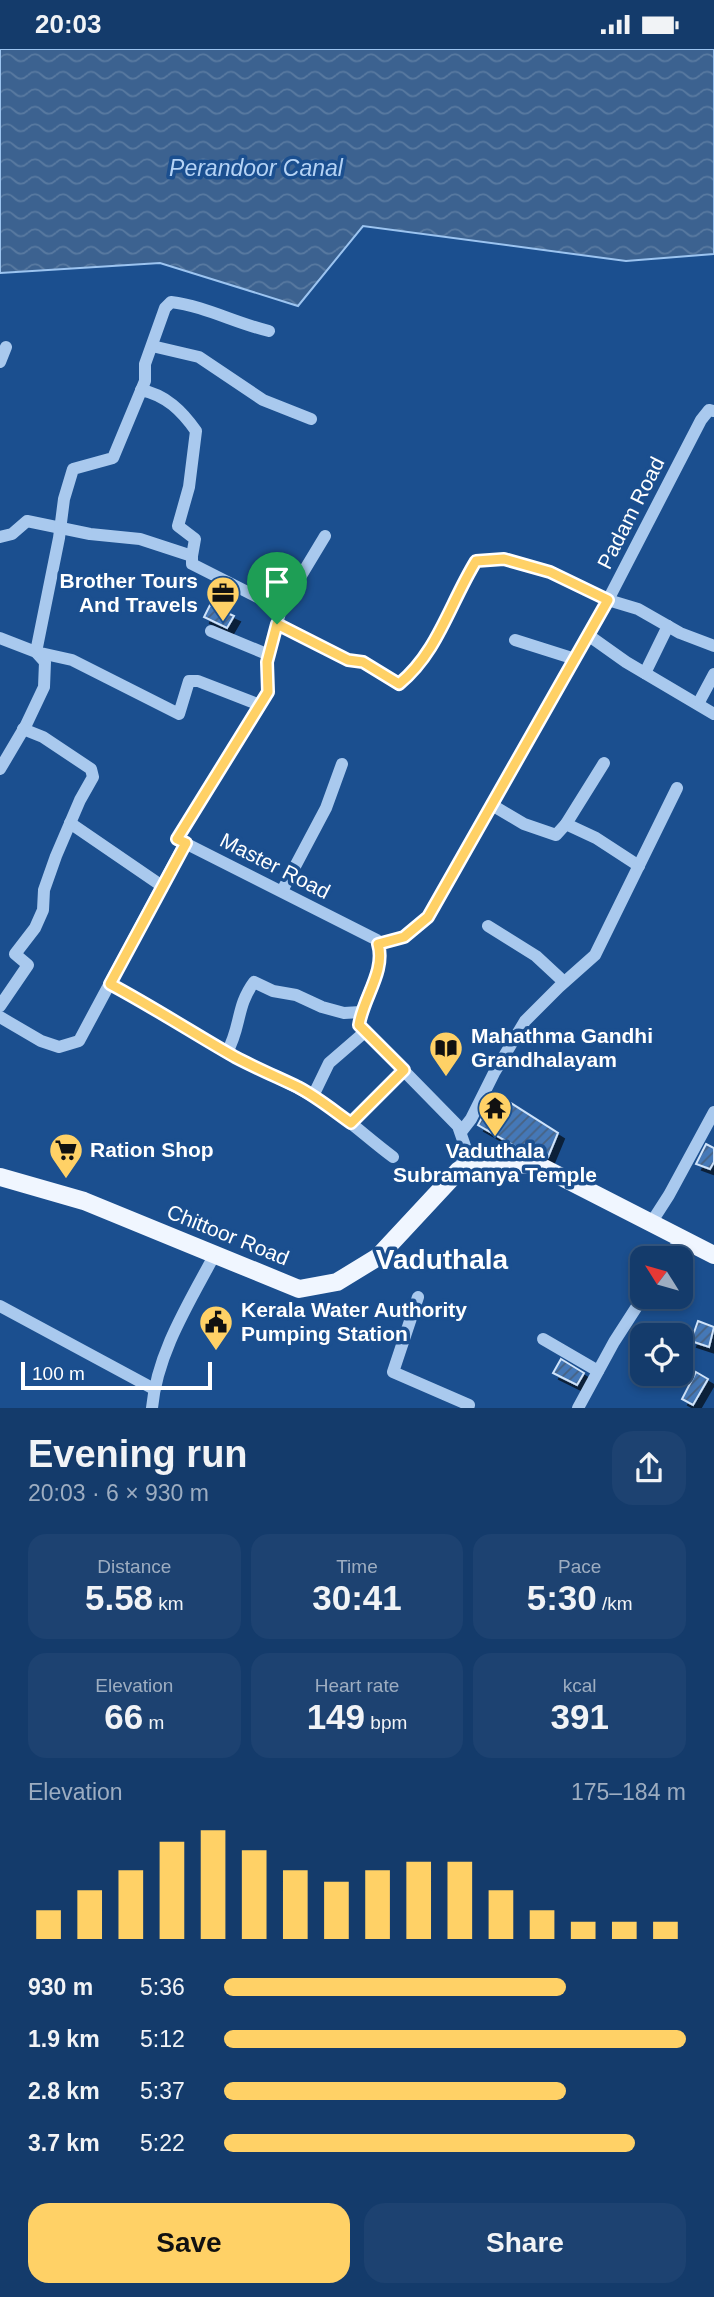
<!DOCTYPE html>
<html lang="en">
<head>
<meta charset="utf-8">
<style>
	:root { --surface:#143b6b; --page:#1d4271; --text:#f1f3f6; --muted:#9dadc1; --line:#33557e; --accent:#ffd166 }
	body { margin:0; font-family:Arial,sans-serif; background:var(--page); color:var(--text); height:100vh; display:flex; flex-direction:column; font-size:26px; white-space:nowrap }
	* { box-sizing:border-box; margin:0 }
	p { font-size:23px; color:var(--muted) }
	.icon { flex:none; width:38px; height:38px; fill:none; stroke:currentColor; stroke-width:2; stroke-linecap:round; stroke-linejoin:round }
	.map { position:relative; height:1359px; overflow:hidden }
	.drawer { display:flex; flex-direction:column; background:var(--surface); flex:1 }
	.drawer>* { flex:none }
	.needle { width:46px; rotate:307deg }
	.fabs { position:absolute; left:630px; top:1197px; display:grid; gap:14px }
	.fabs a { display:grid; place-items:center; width:63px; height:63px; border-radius:14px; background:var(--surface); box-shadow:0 4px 10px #0003,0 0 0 2px var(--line); font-size:35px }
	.scale { position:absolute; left:21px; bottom:18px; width:191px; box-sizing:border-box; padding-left:7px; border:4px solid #fff; border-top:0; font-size:19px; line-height:24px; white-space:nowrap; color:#fff; -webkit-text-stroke:5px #1b4f8f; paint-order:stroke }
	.pin { position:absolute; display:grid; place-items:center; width:60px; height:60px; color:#fff; margin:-72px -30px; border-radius:50% 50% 50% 0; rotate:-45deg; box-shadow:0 0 7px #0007 }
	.pin .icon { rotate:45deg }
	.round { display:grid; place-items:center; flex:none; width:74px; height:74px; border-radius:21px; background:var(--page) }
	.overview { display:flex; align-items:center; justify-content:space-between; height:119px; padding:0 28px }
	h1 { font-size:38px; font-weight:700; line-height:52px }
	.metrics { display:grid; grid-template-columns:repeat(3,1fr); gap:10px; height:119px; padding:7px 28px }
	.metrics div { display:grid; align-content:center; border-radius:18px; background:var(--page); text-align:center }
	.metrics b { font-size:35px; font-weight:700 }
	.metrics small { font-size:19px; font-weight:400 }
	.metrics p { font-size:19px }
	.chart { height:196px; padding:14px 28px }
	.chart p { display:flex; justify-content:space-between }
	.chart svg { width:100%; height:126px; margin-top:7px; stroke:var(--accent); stroke-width:6 }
	.cta { display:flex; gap:14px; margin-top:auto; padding:14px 28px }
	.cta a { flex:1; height:80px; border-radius:21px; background:var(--accent); color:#111; font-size:28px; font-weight:700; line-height:80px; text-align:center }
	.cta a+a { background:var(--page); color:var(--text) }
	ul { padding:0 28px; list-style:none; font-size:23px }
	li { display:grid; grid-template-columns:112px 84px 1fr; align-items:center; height:52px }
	li i { height:18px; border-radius:9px; background:var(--accent) }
	.status { display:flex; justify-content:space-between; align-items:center; height:49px; padding:0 35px; background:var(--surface); direction:ltr }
	.status svg { height:19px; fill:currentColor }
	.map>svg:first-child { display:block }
	.water { fill:url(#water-waves); stroke:#9cc4f0; stroke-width:2 }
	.building { fill:url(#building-hatch); stroke:#cfe3fa; stroke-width:2; filter:url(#shadow) }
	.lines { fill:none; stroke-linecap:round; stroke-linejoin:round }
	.minor { stroke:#a9c9ee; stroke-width:12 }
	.major { stroke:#f0f6ff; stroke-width:18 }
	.route-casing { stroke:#fff; stroke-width:14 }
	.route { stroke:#ffd166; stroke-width:9 }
	.labels { text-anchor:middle; stroke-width:7; stroke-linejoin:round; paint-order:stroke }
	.street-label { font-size:21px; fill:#fff; stroke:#1b4f8f }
	.poi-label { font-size:21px; font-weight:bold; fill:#fff; stroke:#1b4f8f; text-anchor:start }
	.water-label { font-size:23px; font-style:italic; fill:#b5d3f5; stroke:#1b4f8f }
	.district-label { font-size:28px; font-weight:bold; fill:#fff; stroke:#1b4f8f }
</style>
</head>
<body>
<div class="status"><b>20:03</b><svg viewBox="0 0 49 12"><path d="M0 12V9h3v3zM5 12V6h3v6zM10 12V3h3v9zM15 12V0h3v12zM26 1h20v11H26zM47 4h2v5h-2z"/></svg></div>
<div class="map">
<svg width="714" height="1359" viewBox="0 0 714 1359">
	<defs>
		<pattern id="water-waves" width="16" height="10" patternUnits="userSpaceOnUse" patternTransform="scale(1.75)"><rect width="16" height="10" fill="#3c6290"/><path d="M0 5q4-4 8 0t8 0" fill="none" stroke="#597aa1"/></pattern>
		<pattern id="building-hatch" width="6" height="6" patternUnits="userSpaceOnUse" patternTransform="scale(1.75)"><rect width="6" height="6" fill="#4478b7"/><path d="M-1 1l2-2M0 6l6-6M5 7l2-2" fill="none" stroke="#486282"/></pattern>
		<filter id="shadow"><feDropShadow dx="6" dy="6" stdDeviation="0" flood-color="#0009"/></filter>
	</defs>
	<rect width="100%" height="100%" fill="#1b4f8f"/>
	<path class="water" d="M0 0H714V205L626 212 363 177 298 257 160 214 0 224Z"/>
	<g class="building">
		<path d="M210 556 234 567 227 579 204 568Z"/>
		<path d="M495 1044 558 1084 548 1108 527 1104 478 1076Z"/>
		<path d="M706 1095 714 1099V1113L710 1120 696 1115Z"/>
		<path d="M698 1272 714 1278 709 1298 691 1292Z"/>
		<path d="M561 1310 584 1324 577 1336 553 1324Z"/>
		<path d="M696 1323 708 1330 693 1356 682 1350Z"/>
	</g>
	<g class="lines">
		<g class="minor">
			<path d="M152 297 199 308 263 351 311 370"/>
			<path d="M0 313 6 298"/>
			<path d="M141 341C166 346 182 362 196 382L189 438 178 477 195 490 192 507"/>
			<path d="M325 487 281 560 267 613 268 643 177 790 377 891C387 923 363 945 359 976L458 1077 466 1100 459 1121"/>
			<path d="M0 488 12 485 27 472 90 485 140 490 192 507V515L281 560"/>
			<path d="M277 575 348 611 363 613 399 635C438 603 450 554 476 512L504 510 550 523 608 551 638 560 680 584 714 597"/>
			<path d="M211 582 269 606"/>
			<path d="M588 586 626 613 714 665"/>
			<path d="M0 589 36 603 45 613 44 638 26 676 0 720"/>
			<path d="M515 591 575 610"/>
			<path d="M645 624 668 577"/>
			<path d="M698 655 714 625"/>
			<path d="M260 656 198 632H189L179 665 72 611 36 603 59 489 64 450 73 420 113 409 145 332V315L165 259 171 253C205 257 235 274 269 282"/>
			<path d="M492 756 524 775 556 786 566 775 596 789 639 817"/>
			<path d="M70 774 162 837"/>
			<path d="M566 775 604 714"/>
			<path d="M282 842 326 759 342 715"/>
			<path d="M488 877 536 907 564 933"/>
			<path d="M378 895 404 888 428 868 608 551 701 371 709 361 714 362"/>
			<path d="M110 935C153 958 193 984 235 1008 265 1024 297 1036 325 1055 349 1071 370 1091 393 1108"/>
			<path d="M0 957 28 916 15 905 35 879 43 861 44 841 56 807 80 751 93 728 91 720 43 688 23 680"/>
			<path d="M0 968 41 992 59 998 79 992 185 794"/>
			<path d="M227 1003C241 979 236 957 254 933L273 942 296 946 322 958 344 964 361 963"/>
			<path d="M313 1047 329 1014 366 982"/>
			<path d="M351 1074 404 1021"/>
			<path d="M461 1083 471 1070 494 1024 525 972 559 938 595 906 677 739"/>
			<path d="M651 1174 669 1146 714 1063"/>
			<path d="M668 1209 681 1189"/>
			<path d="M418 1248 393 1323 469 1356 468 1359"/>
			<path d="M0 1257 154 1340"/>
			<path d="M543 1290 598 1322"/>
			<path d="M152 1359C157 1304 189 1254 215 1205"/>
			<path d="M578 1359 614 1293 643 1248"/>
		</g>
		<path class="major" d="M0 1128 84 1152 299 1240 337 1233 378 1208 459 1121 496 1113 540 1117 714 1206"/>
	</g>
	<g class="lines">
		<g class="route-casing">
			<path id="route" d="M504 510 550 523 608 551 428 868 404 888 378 895C386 922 363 949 359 976L404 1021 351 1074C334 1062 317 1048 298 1038 277 1028 256 1019 235 1008 193 984 153 958 110 935L186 794 177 790 268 643 267 613 277 575 348 611 363 613 399 635C438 603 450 554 476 512Z"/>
		</g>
		<use href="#route" class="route"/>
	</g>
	<defs>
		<g id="office-pin" transform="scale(1.75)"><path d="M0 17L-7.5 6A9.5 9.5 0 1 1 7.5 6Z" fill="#ffd166" stroke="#1b4f8f"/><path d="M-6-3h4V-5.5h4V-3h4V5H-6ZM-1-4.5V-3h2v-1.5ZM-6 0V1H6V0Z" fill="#111"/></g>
		<g id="library-pin" transform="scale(1.75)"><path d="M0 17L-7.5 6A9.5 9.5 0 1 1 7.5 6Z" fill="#ffd166" stroke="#1b4f8f"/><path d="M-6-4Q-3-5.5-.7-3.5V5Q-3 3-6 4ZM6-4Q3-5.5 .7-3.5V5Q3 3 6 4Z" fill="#111"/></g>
		<g id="temple-pin" transform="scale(1.75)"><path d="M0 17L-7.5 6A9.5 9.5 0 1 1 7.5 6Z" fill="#ffd166" stroke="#1b4f8f"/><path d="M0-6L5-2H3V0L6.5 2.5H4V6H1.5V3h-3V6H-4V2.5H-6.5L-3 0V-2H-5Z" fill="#111"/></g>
		<g id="supermarket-pin" transform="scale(1.75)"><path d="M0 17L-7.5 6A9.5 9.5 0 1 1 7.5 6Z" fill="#ffd166" stroke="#1b4f8f"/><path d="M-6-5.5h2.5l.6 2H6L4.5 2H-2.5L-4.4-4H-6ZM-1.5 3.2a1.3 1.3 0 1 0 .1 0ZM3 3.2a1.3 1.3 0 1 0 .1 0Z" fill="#111"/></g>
		<g id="civic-pin" transform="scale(1.75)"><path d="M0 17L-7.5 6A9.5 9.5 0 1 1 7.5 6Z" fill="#ffd166" stroke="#1b4f8f"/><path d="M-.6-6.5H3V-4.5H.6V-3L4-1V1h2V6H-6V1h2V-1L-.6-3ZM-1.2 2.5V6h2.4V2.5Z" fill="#111"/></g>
	</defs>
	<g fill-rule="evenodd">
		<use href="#office-pin" x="223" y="544"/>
		<use href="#library-pin" x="446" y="999"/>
		<use href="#temple-pin" x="495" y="1059"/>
		<use href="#supermarket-pin" x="66" y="1101"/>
		<use href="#civic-pin" x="216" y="1273"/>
	</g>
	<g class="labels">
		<g class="street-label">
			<text transform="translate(631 464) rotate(-63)" y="7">Padam Road</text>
			<text transform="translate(275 817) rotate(27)" y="7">Master Road</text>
			<text transform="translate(228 1186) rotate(22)" y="7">Chittoor Road</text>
		</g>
		<g class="poi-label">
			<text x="198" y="539" text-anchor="end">Brother Tours<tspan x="198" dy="24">And Travels</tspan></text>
			<text x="471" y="994">Mahathma Gandhi<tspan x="471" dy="24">Grandhalayam</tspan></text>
			<text x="90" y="1108">Ration Shop</text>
			<text x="495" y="1109" text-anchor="middle">Vaduthala<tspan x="495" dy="24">Subramanya Temple</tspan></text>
			<text x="241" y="1268">Kerala Water Authority<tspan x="241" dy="24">Pumping Station</tspan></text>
		</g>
		<g class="water-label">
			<text x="256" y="127">Perandoor Canal</text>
		</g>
		<g class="district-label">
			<text x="442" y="1220">Vaduthala</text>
		</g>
	</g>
</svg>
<div class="fabs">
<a><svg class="needle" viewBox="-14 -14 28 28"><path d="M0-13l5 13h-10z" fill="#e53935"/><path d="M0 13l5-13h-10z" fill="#9dadc1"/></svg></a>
<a><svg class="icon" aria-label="locate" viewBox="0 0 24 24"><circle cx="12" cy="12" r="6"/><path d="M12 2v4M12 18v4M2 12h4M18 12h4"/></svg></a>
</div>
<div class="scale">100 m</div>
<div class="pin" style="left:277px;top:575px;background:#1e9e55"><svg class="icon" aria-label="arrive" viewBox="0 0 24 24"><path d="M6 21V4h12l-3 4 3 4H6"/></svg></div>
</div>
<section class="drawer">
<div class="overview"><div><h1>Evening run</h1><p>20:03 · 6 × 930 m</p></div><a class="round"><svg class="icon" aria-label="share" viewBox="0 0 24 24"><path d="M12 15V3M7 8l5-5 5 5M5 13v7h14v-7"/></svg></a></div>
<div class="metrics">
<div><p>Distance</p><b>5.58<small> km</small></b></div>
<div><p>Time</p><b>30:41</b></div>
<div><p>Pace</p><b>5:30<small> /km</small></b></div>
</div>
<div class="metrics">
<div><p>Elevation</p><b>66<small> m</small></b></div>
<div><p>Heart rate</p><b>149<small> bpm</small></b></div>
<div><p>kcal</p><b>391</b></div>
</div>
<div class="chart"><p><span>Elevation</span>175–184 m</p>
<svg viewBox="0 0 160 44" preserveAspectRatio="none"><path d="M5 44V34M15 44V27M25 44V20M35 44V10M45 44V6M55 44V13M65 44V20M75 44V24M85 44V20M95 44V17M105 44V17M115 44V27M125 44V34M135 44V38M145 44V38M155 44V38"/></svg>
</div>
<ul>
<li><b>930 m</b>5:36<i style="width:74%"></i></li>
<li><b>1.9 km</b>5:12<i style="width:100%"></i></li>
<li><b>2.8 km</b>5:37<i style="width:74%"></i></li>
<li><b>3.7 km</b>5:22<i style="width:89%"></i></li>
</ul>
<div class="cta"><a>Save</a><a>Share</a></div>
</section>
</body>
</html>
